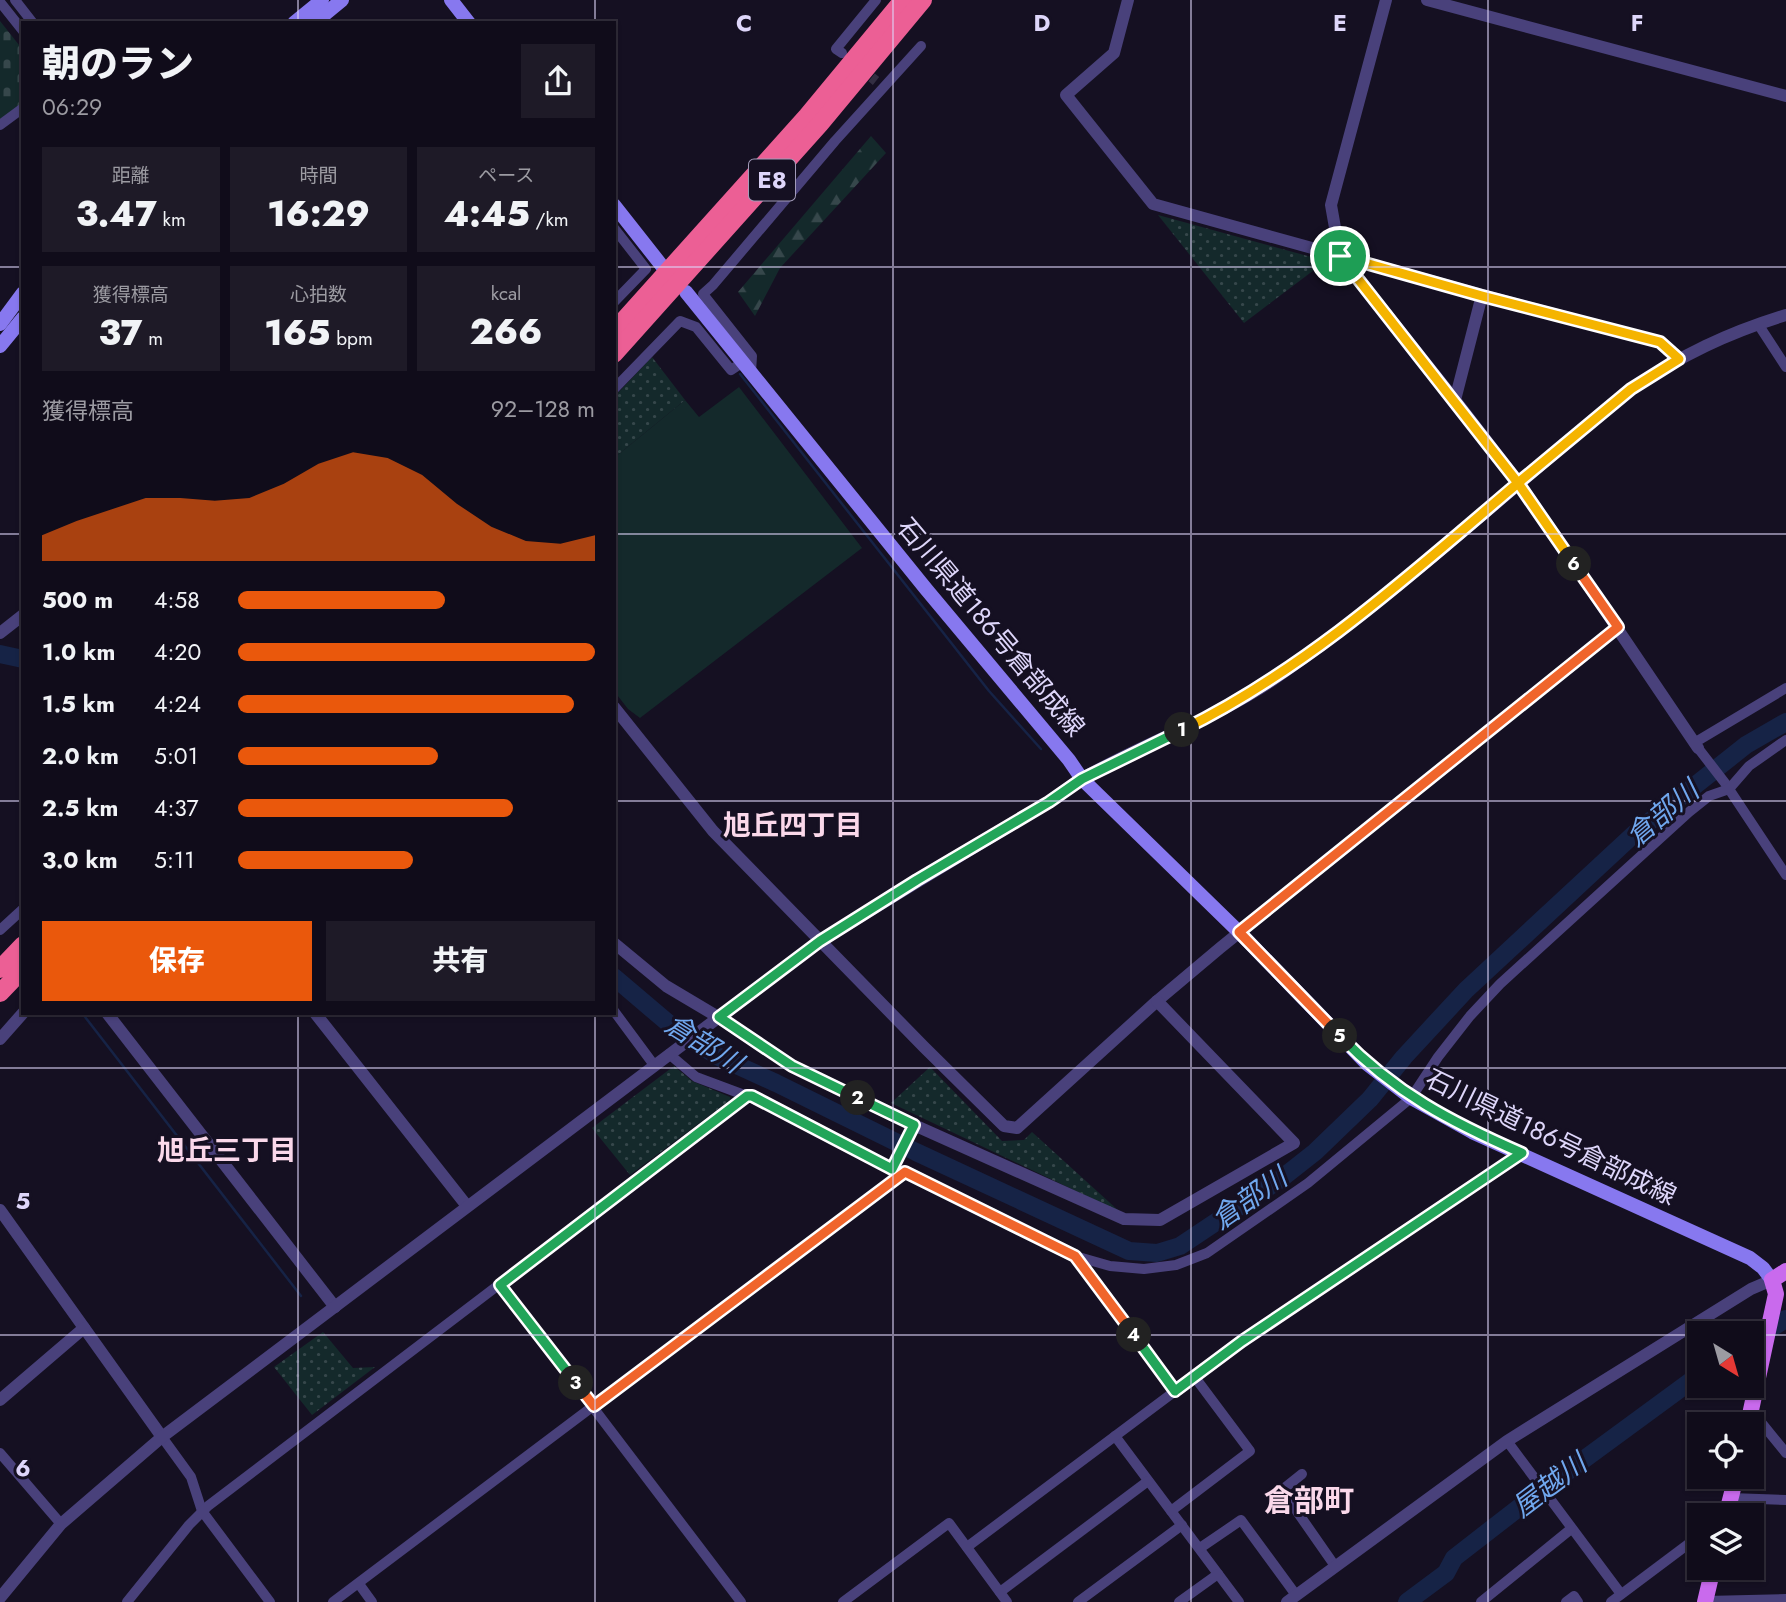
<!DOCTYPE html>
<html lang="ja">
<head>
<meta charset="utf-8">
<style>
	:root { --surface:#100c1a; --page:#1e1a27; --text:#f1f3f6; --muted:#9c9ba2; --line:#302c39; --accent:#ea580c }
	body { margin:0; font-family:Jost,"Noto Sans JP",sans-serif; background:var(--page); color:var(--text); height:100vh; display:flex; flex-direction:column; font-size:26px; white-space:nowrap }
	* { box-sizing:border-box; margin:0 }
	p { font-size:23px; color:var(--muted) }
	.icon { flex:none; width:38px; height:38px; fill:none; stroke:currentColor; stroke-width:2; stroke-linecap:round; stroke-linejoin:round }
	.map { position:relative; flex:1; overflow:hidden }
	.side { position:absolute; left:21px; top:21px; width:595px; height:994px; display:flex; flex-direction:column; background:var(--surface); border-radius:0px; box-shadow:0 2px 5px #0004,0 0 0 2px var(--line) }
	.side>* { flex:none }
	.needle { width:46px; rotate:143deg }
	.tools { position:absolute; left:1687px; top:1321px; display:grid; gap:14px }
	.tools a { display:grid; place-items:center; width:77px; height:77px; border-radius:0px; background:var(--surface); box-shadow:0 2px 5px #0004,0 0 0 2px var(--line); font-size:35px }
	.pin { position:absolute; display:grid; place-items:center; width:60px; height:60px; color:#fff; margin:-30px; border:4px solid #fff; border-radius:50%; box-shadow:0 2px 7px #0007 }
	.km { position:absolute; width:35px; height:35px; margin:-18px; border-radius:50%; background:#222; color:#fff; font-size:19px; line-height:35px; text-align:center }
	.round { display:grid; place-items:center; flex:none; width:74px; height:74px; border-radius:0px; background:var(--page) }
	.headline { display:flex; align-items:center; justify-content:space-between; height:119px; padding:0 21px }
	h1 { font-size:38px; font-weight:800; line-height:52px }
	.metrics { display:grid; grid-template-columns:repeat(3,1fr); gap:10px; height:119px; padding:7px 21px }
	.metrics div { display:grid; align-content:center; border-radius:0px; background:var(--page); text-align:center }
	.metrics b { font-size:35px; font-weight:800 }
	.metrics small { font-size:19px; font-weight:400 }
	.metrics p { font-size:19px }
	.chart { height:196px; padding:14px 21px }
	.chart p { display:flex; justify-content:space-between }
	.chart svg { width:100%; height:126px; margin-top:7px; fill:var(--accent); opacity:.7 }
	.primary-button { display:flex; gap:14px; margin-top:auto; padding:14px 21px }
	.primary-button a { flex:1; height:80px; border-radius:0px; background:var(--accent); color:#fff; font-size:28px; font-weight:800; line-height:80px; text-align:center }
	.primary-button a+a { background:var(--page); color:var(--text) }
	ul { padding:0 21px; list-style:none; font-size:23px }
	li { display:grid; grid-template-columns:112px 84px 1fr; align-items:center; height:52px }
	li i { height:18px; border-radius:9px; background:var(--accent) }
	.map>svg:first-child { display:block }
	.grass { fill:#14292b }
	.forest { fill:url(#forest-firs) }
	.cemetery { fill:url(#cemetery-stones) }
	.park { fill:url(#park-dots) }
	.lines { fill:none; stroke-linecap:round; stroke-linejoin:round }
	.stream { stroke:#162346; stroke-width:2.5 }
	.river { stroke:#162346; stroke-width:18 }
	.minor-tunnel { stroke:#332e42; stroke-width:10; stroke-dasharray:10 5; stroke-linecap:butt }
	.minor { stroke:#49417b; stroke-width:10 }
	.tertiary { stroke:#49417b; stroke-width:12 }
	.secondary { stroke:#8778ef; stroke-width:14 }
	.primary { stroke:#c96aed; stroke-width:16 }
	.motorway { stroke:#ec5f95; stroke-width:18 }
	.split-1-casing { stroke:#fff; stroke-width:14 }
	.split-2-casing { stroke:#fff; stroke-width:14 }
	.split-3-casing { stroke:#fff; stroke-width:14 }
	.split-4-casing { stroke:#fff; stroke-width:14 }
	.split-5-casing { stroke:#fff; stroke-width:14 }
	.split-6-casing { stroke:#fff; stroke-width:14 }
	.split-7-casing { stroke:#fff; stroke-width:14 }
	.split-1 { stroke:#f5b400; stroke-width:9 }
	.split-2 { stroke:#22a559; stroke-width:9 }
	.split-3 { stroke:#22a559; stroke-width:9 }
	.split-4 { stroke:#f0652b; stroke-width:9 }
	.split-5 { stroke:#22a559; stroke-width:9 }
	.split-6 { stroke:#f0652b; stroke-width:9 }
	.split-7 { stroke:#f5b400; stroke-width:9 }
	.grid { fill:none; stroke:#ded6fa; stroke-width:2; stroke-opacity:0.55 }
	.labels { text-anchor:middle; stroke-width:6; stroke-linejoin:round; paint-order:stroke }
	.shield { fill:#151022; stroke:#a29bb9; stroke-width:2 }
	.shield-label { font-size:24px; font-weight:bold; fill:#ded6fa }
	.street-label { font-size:26px; fill:#ded6fa; stroke:#151022 }
	.water-label { font-size:28px; font-style:italic; fill:#70a7ee; stroke:#151022 }
	.neighbourhood-label { font-size:28px; font-weight:bold; fill:#fad8ea; stroke:#151022 }
	.quarter-label { font-size:30px; font-weight:bold; fill:#fad8ea; stroke:#151022 }
	.grid-label { font-size:23px; text-anchor:middle; font-weight:bold; fill:#ded6fa; stroke:#151022; stroke-width:6; stroke-linejoin:round; paint-order:stroke }
</style>
</head>
<body>
<div class="map">
<svg width="1786" height="1602" viewBox="0 0 1786 1602">
	<defs>
		<pattern id="forest-firs" width="22" height="20" patternUnits="userSpaceOnUse" patternTransform="scale(1.75)"><rect width="22" height="20" fill="#14292b"/><path d="M5 1l3.5 6h-7zM16 11l3.5 6h-7z" fill="#36474b"/></pattern>
		<pattern id="cemetery-stones" width="16" height="16" patternUnits="userSpaceOnUse" patternTransform="scale(1.75)"><rect width="16" height="16" fill="#14292b"/><path d="M2 7V4a2 2 0 0 1 4 0v3zM10 15v-3a2 2 0 0 1 4 0v3z" fill="#36474b"/></pattern>
		<pattern id="park-dots" width="8" height="8" patternUnits="userSpaceOnUse" patternTransform="scale(1.75)"><rect width="8" height="8" fill="#14292b"/><path d="M2 2h.1M6 6h.1" fill="none" stroke="#36474b" stroke-width="1.8" stroke-linecap="round"/></pattern>
	</defs>
	<rect width="100%" height="100%" fill="#151022"/>
	<path class="grass" d="M739 387 862 548 640 718 628 709 614 691V458L685 400 699 417Z"/>
	<path class="forest" d="M871 136 886 153 780 268 755 316 738 292Z"/>
	<path class="cemetery" d="M0 21 23 50V106L0 123Z"/>
	<g class="park">
		<path d="M1158 215 1326 261 1244 323Z"/>
		<path d="M652 357 685 400 614 458V397Z"/>
		<path d="M674 1066 692 1081 730 1097V1100L630 1175 592 1128Z"/>
		<path d="M930 1067 1002 1141 1024 1140 1032 1132 1120 1212 891 1103Z"/>
		<path d="M323 1332 353 1368 375 1367 312 1415 274 1367Z"/>
	</g>
	<g class="lines">
		<g class="stream">
			<path d="M740 374 989 691 1041 749"/>
			<path d="M82 1013 301 1296"/>
		</g>
		<g class="river">
			<path d="M0 654 23 659"/>
			<path d="M614 977 674 1028 717 1056 776 1083 916 1152 1129 1251 1157 1253 1180 1246 1282 1178 1315 1152 1370 1099 1404 1057 1466 990 1634 834 1746 745 1786 722"/>
			<path d="M1752 1340 1786 1319"/>
			<path d="M1407 1602 1446 1573 1454 1558 1530 1499 1699 1375"/>
		</g>
		<path class="minor-tunnel" d="M860 68 876 81"/>
		<g class="minor">
			<path d="M15 0 33 23"/>
			<path d="M0 2 23 31"/>
			<path d="M842 53 836 49 876 0"/>
			<path d="M0 125 23 108"/>
			<path d="M614 228 646 269 614 302"/>
			<path d="M1758 324 1786 367"/>
			<path d="M751 372 752 356 703 294 713 285 835 141 921 46"/>
			<path d="M614 389 680 321 696 327 731 370 743 362"/>
			<path d="M1694 743 1786 688"/>
			<path d="M1698 748 1725 783 1786 875"/>
			<path d="M0 930 23 909"/>
			<path d="M614 1011 654 1065"/>
			<path d="M669 1054 696 1077 747 1096H752L892 1169 904 1172 1075 1256 1175 1391"/>
			<path d="M892 1169 912 1131"/>
			<path d="M1075 1256 1110 1266 1144 1269 1176 1265 1207 1253 1308 1183 1411 1098 1438 1057 1470 1016 1500 984 1689 812 1709 796 1729 789 1749 766 1786 740"/>
			<path d="M500 1285 741 1602"/>
			<path d="M1751 1410 1786 1453"/>
			<path d="M1115 1436 1239 1602"/>
			<path d="M162 1437 191 1477 202 1511 270 1602"/>
			<path d="M1507 1441 1621 1594"/>
			<path d="M0 1453 61 1524"/>
			<path d="M1302 1474 1282 1490 1335 1566"/>
			<path d="M1731 1498 1786 1500"/>
			<path d="M1171 1511 1250 1451 1194 1376"/>
			<path d="M967 1547 1242 1341 1522 1153"/>
			<path d="M1200 1548 1241 1520 1296 1595"/>
			<path d="M359 1584 372 1602"/>
			<path d="M1000 1592 1148 1481"/>
			<path d="M1706 1601 1786 1599"/>
			<path d="M127 1602 189 1525 208 1506 747 1096"/>
			<path d="M333 1602 904 1172"/>
			<path d="M843 1602 949 1523 1007 1602"/>
			<path d="M1078 1602 1182 1525"/>
			<path d="M1179 1602 1218 1574"/>
			<path d="M1481 1602 1571 1529"/>
			<path d="M1566 1602 1574 1596 1578 1602"/>
			<path d="M1611 1602 1699 1536"/>
		</g>
		<g class="tertiary">
			<path d="M1128 0 1114 53 1066 95 1153 204 1482 295 1660 342 1680 359"/>
			<path d="M1386 0 1331 205 1340 256 1455 400"/>
			<path d="M1427 0 1786 96"/>
			<path d="M1482 295 1455 400 1519 483 1698 748"/>
			<path d="M0 633 23 615"/>
			<path d="M614 707 713 831 924 1047 1004 1126 1017 1128 1157 1001 1220 948 1618 627"/>
			<path d="M614 943 666 986 718 1017 792 1066 914 1125 912 1131"/>
			<path d="M107 1013 335 1307"/>
			<path d="M315 1013 467 1206"/>
			<path d="M0 1039 23 1013"/>
			<path d="M914 1125 1124 1219 1160 1220 1294 1143 1157 1001"/>
			<path d="M0 1210 162 1437"/>
			<path d="M0 1400 84 1328"/>
			<path d="M0 1598 61 1524 162 1437 820 941 1049 802C1060 794 1071 785 1083 778 1146 741 1217 719 1277 677 1401 590 1514 486 1631 389 1682 355 1727 333 1786 315"/>
			<path d="M1287 1602 1507 1441 1751 1289 1772 1280"/>
		</g>
		<g class="secondary">
			<path d="M451 0 469 23"/>
			<path d="M294 23 322 0"/>
			<path d="M314 23 342 0"/>
			<path d="M614 205 662 266"/>
			<path d="M686 292 926 589 1069 760 1082 779 1239 932 1367 1064 1411 1098 1472 1132 1750 1258 1763 1268 1772 1280"/>
			<path d="M0 324 23 293"/>
			<path d="M0 346 23 318"/>
		</g>
		<g class="primary">
			<path d="M1748 1424 1776 1294 1772 1280 1786 1271"/>
			<path d="M1726 1516 1736 1477"/>
			<path d="M1705 1602 1713 1568"/>
		</g>
		<g class="motorway">
			<path d="M614 331 807 116 903 0"/>
			<path d="M614 354 820 124 923 0"/>
			<path d="M0 969 23 945"/>
			<path d="M0 993 23 969"/>
		</g>
	</g>
	<g class="lines">
		<g class="split-1-casing">
			<path id="split-1" d="M1182 730C1308 668 1412 573 1518 483L1340 256"/>
		</g>
		<g class="split-2-casing">
			<path id="split-2" d="M858 1098 792 1066 719 1017 820 941 917 880 1049 802 1082 779 1182 730"/>
		</g>
		<g class="split-3-casing">
			<path id="split-3" d="M576 1383 500 1285 747 1096H752L892 1169 914 1125 858 1098"/>
		</g>
		<g class="split-4-casing">
			<path id="split-4" d="M576 1383 594 1406 905 1172 1075 1256 1134 1335"/>
		</g>
		<g class="split-5-casing">
			<path id="split-5" d="M1134 1335 1175 1391 1242 1341 1522 1153C1451 1122 1395 1093 1340 1036"/>
		</g>
		<g class="split-6-casing">
			<path id="split-6" d="M1340 1036 1239 932 1618 627 1574 564"/>
		</g>
		<g class="split-7-casing">
			<path id="split-7" d="M1340 256 1482 296 1660 342 1679 359 1631 389 1518 483 1574 564"/>
		</g>
		<use href="#split-1" class="split-1"/>
		<use href="#split-2" class="split-2"/>
		<use href="#split-3" class="split-3"/>
		<use href="#split-4" class="split-4"/>
		<use href="#split-5" class="split-5"/>
		<use href="#split-6" class="split-6"/>
		<use href="#split-7" class="split-7"/>
	</g>
	<path class="grid" d="M298 0V23M595 0V23M893 0V1602M1191 0V1602M1488 0V1602M0 267H23M614 267H1786M0 534H23M614 534H1786M0 801H23M614 801H1786M298 1013V1602M595 1013V1602M0 1068H1786M0 1335H1699M1752 1335H1786"/>
	<g class="labels">
		<rect class="shield" x="749" y="159.5" width="46" height="41" rx="5"/>
		<g class="shield-label">
			<text x="772" y="188">E8</text>
		</g>
		<g class="street-label">
			<text transform="translate(991 627) rotate(50)" y="9">石川県道186号倉部成線</text>
			<text transform="translate(1551 1137) rotate(26)" y="9">石川県道186号倉部成線</text>
		</g>
		<g class="water-label">
			<text transform="translate(1662 813) rotate(-40)" y="10">倉部川</text>
			<text transform="translate(704 1043) rotate(32)" y="10">倉部川</text>
			<text transform="translate(1249 1198) rotate(-35)" y="10">倉部川</text>
			<text transform="translate(1549 1485) rotate(-37)" y="10">屋越川</text>
		</g>
		<g class="neighbourhood-label">
			<text x="793" y="835">旭丘四丁目</text>
			<text x="227" y="1160">旭丘三丁目</text>
		</g>
		<g class="quarter-label">
			<text x="1309" y="1511">倉部町</text>
		</g>
	</g>
	<g class="grid-label">
		<text x="744" y="31">C</text>
		<text x="1042" y="31">D</text>
		<text x="1340" y="31">E</text>
		<text x="1637" y="31">F</text>
		<text x="23" y="1209">5</text>
		<text x="23" y="1476">6</text>
	</g>
</svg>
<div class="tools">
<a><svg class="needle" viewBox="-14 -14 28 28"><path d="M0-13l5 13h-10z" fill="#e53935"/><path d="M0 13l5-13h-10z" fill="#9c9ba2"/></svg></a>
<a><svg class="icon" aria-label="locate" viewBox="0 0 24 24"><circle cx="12" cy="12" r="6"/><path d="M12 2v4M12 18v4M2 12h4M18 12h4"/></svg></a>
<a><svg class="icon" aria-label="layers" viewBox="0 0 24 24"><path d="M12 4l9 5-9 5-9-5zM3 14l9 5 9-5"/></svg></a>
</div>
<div class="pin" style="left:1340px;top:256px;background:#1e9e55"><svg class="icon" aria-label="arrive" viewBox="0 0 24 24"><path d="M6 21V4h12l-3 4 3 4H6"/></svg></div>
<b class="km" style="left:1182px;top:730px">1</b>
<b class="km" style="left:858px;top:1098px">2</b>
<b class="km" style="left:576px;top:1383px">3</b>
<b class="km" style="left:1134px;top:1335px">4</b>
<b class="km" style="left:1340px;top:1036px">5</b>
<b class="km" style="left:1574px;top:564px">6</b>
<section class="side">
<div class="headline"><div><h1>朝のラン</h1><p>06:29</p></div><a class="round"><svg class="icon" aria-label="share" viewBox="0 0 24 24"><path d="M12 15V3M7 8l5-5 5 5M5 13v7h14v-7"/></svg></a></div>
<div class="metrics">
<div><p>距離</p><b>3.47<small> km</small></b></div>
<div><p>時間</p><b>16:29</b></div>
<div><p>ペース</p><b>4:45<small> /km</small></b></div>
</div>
<div class="metrics">
<div><p>獲得標高</p><b>37<small> m</small></b></div>
<div><p>心拍数</p><b>165<small> bpm</small></b></div>
<div><p>kcal</p><b>266</b></div>
</div>
<div class="chart"><p><span>獲得標高</span>92–128 m</p>
<svg viewBox="0 0 160 44" preserveAspectRatio="none"><path d="M0 44V35L10 30L20 26L30 22L40 22L50 23L60 22L70 17L80 10L90 6L100 8L110 14L120 24L130 32L140 37L150 38L160 35V44z"/></svg>
</div>
<ul>
<li><b>500 m</b>4:58<i style="width:58%"></i></li>
<li><b>1.0 km</b>4:20<i style="width:100%"></i></li>
<li><b>1.5 km</b>4:24<i style="width:94%"></i></li>
<li><b>2.0 km</b>5:01<i style="width:56%"></i></li>
<li><b>2.5 km</b>4:37<i style="width:77%"></i></li>
<li><b>3.0 km</b>5:11<i style="width:49%"></i></li>
</ul>
<div class="primary-button"><a>保存</a><a>共有</a></div>
</section>
</div>
</body>
</html>
